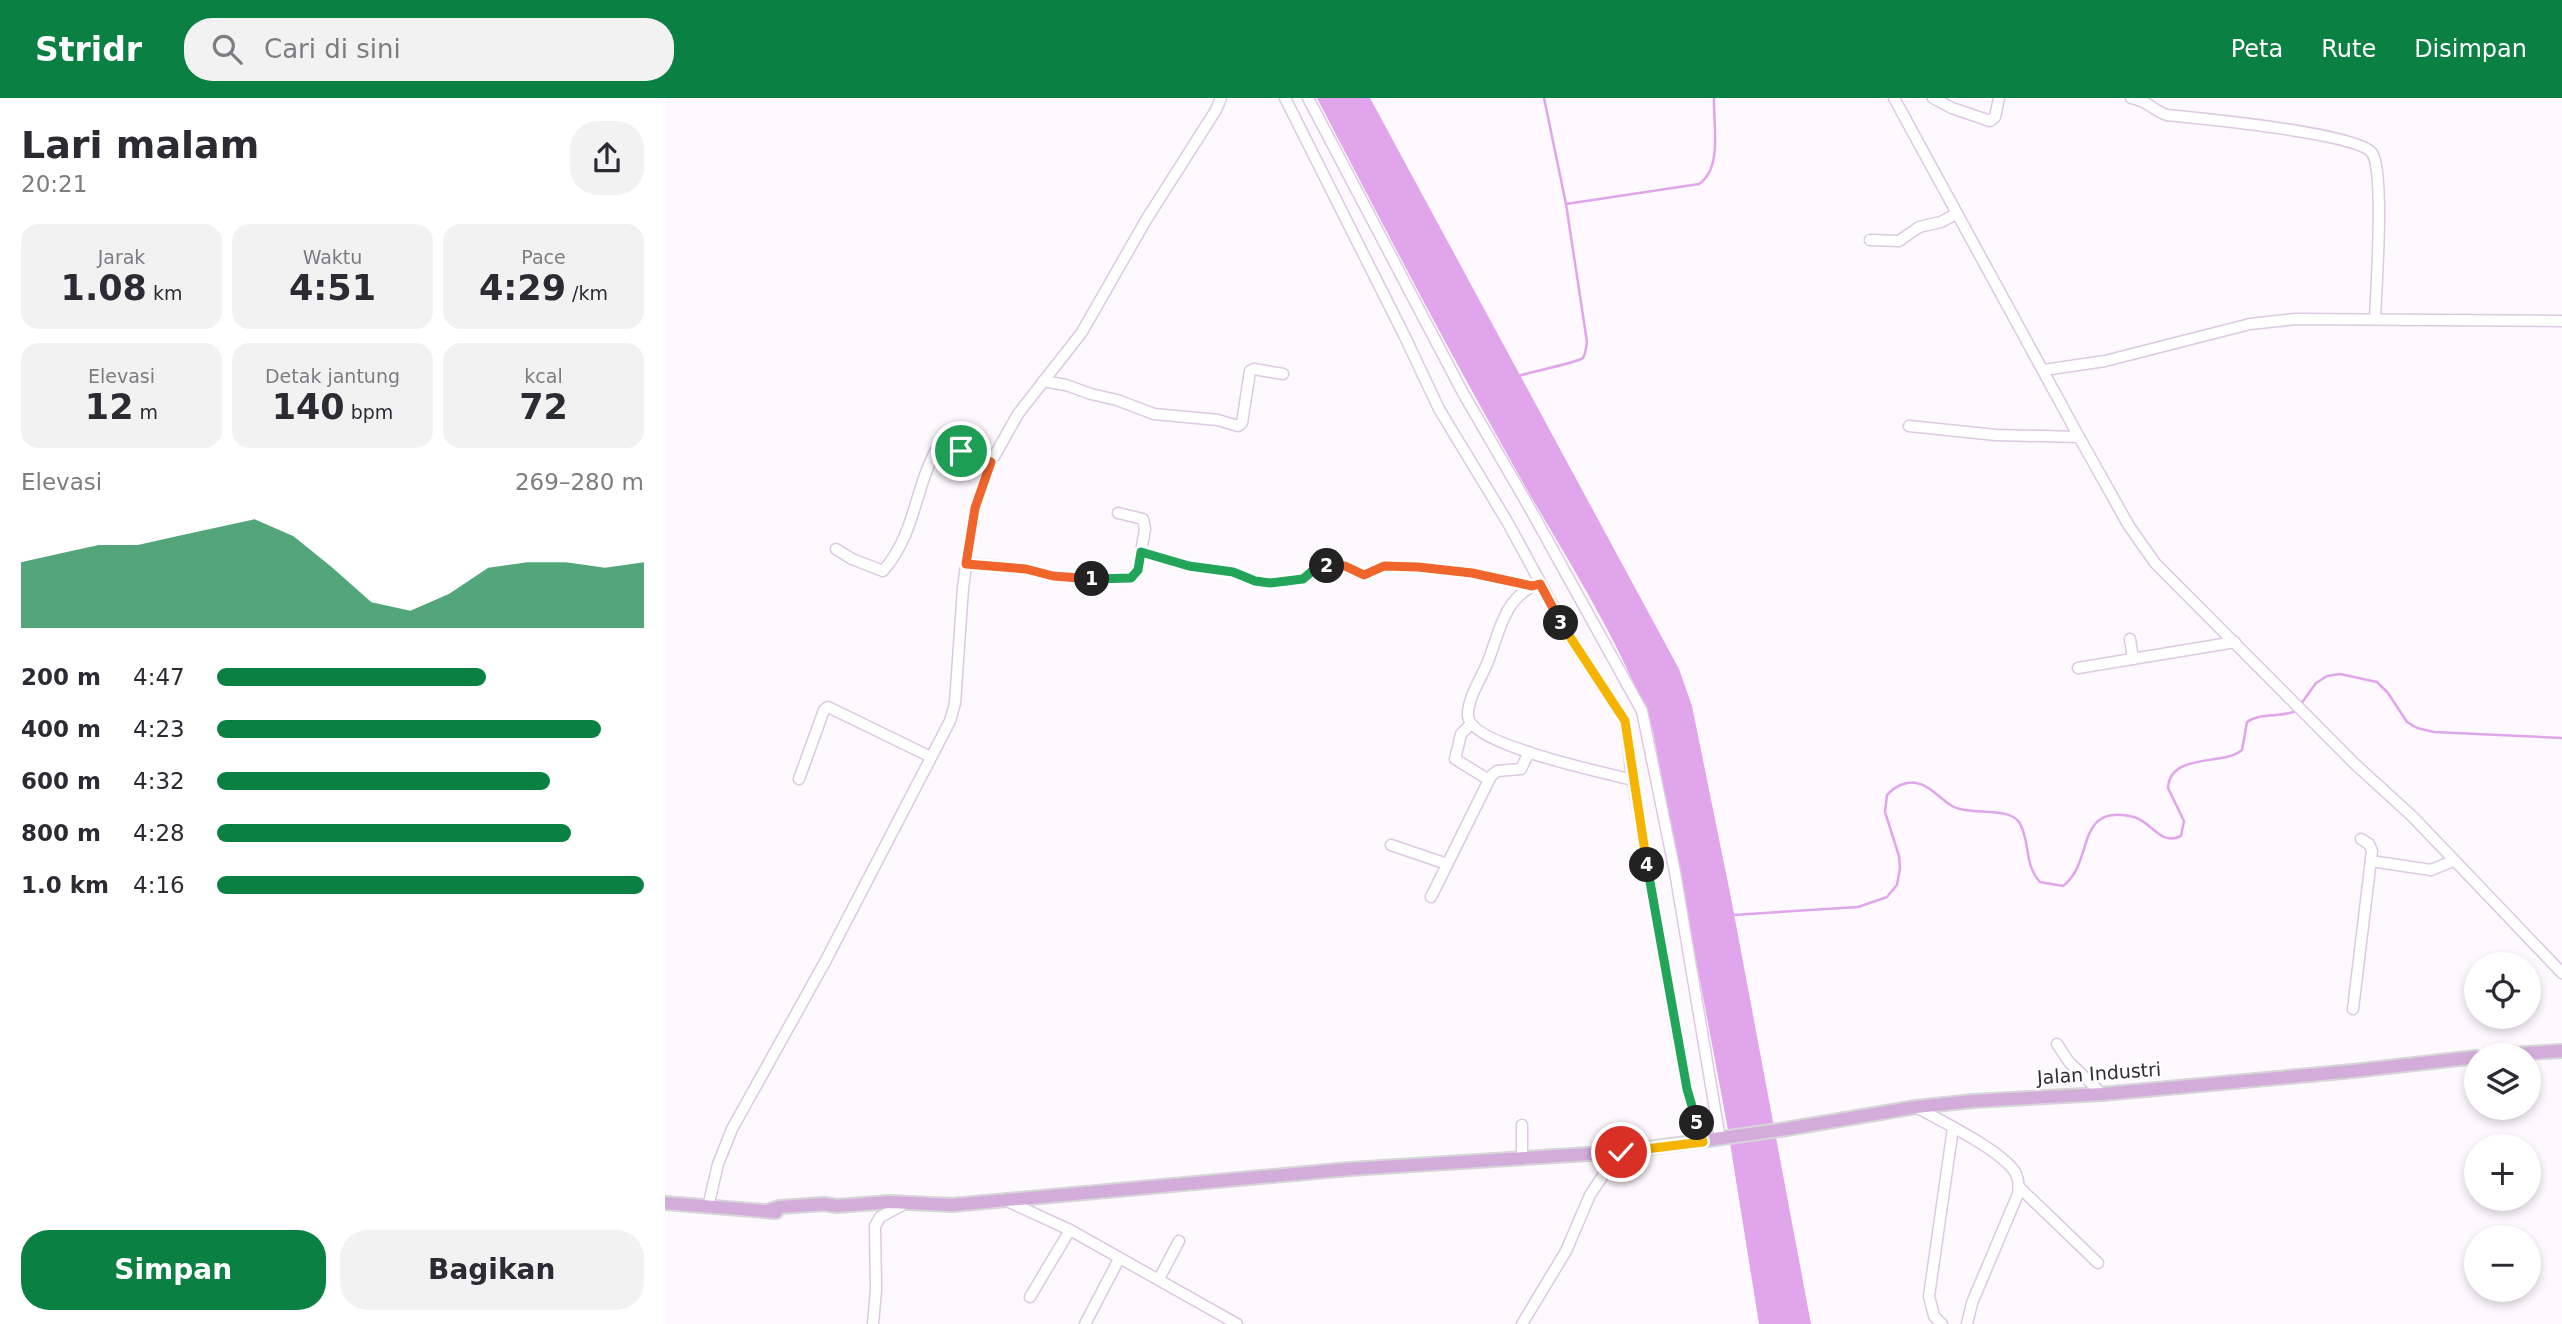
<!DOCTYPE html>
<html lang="id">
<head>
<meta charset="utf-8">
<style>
	:root { --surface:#fff; --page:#f2f2f3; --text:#2b2b33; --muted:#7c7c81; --accent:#0b8043 }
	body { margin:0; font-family:"DejaVu Sans",sans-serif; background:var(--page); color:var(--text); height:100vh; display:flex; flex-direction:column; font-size:26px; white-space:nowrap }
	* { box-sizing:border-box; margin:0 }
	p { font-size:23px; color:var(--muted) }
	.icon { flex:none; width:38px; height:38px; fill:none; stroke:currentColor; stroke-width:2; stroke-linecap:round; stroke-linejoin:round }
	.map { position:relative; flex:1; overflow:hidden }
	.side { display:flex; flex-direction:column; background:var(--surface); width:665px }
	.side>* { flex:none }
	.buttons { position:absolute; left:1799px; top:854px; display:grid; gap:14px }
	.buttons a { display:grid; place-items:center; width:77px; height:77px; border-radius:50%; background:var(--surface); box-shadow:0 4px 10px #0003; font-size:35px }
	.pin { position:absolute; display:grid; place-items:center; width:60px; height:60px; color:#fff; margin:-30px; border:4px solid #fff; border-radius:50%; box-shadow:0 2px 7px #0007 }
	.km { position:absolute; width:35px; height:35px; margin:-18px; border-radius:50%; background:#222; color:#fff; font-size:19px; line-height:35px; text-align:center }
	.round { display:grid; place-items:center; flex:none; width:74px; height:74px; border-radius:28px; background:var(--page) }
	.headline { display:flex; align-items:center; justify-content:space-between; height:119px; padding:0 21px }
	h1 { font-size:38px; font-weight:600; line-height:52px }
	.stats { display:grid; grid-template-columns:repeat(3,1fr); gap:10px; height:119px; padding:7px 21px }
	.stats div { display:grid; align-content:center; border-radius:18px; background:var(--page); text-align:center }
	.stats b { font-size:35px; font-weight:600 }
	.stats small { font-size:19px; font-weight:400 }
	.stats p { font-size:19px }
	.chart { height:196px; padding:14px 21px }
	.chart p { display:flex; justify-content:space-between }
	.chart svg { width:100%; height:126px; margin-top:7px; fill:var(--accent); opacity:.7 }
	.button { display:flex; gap:14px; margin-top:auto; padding:14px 21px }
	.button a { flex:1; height:80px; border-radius:28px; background:var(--accent); color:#fff; font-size:28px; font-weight:600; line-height:80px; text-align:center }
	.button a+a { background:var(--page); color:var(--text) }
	ul { padding:0 21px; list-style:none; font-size:23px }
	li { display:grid; grid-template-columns:112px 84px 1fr; align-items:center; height:52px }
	li i { height:18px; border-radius:9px; background:var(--accent) }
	header { display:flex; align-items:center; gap:42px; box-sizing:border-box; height:98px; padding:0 35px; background:var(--accent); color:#fff }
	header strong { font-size:33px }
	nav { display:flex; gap:38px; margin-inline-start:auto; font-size:24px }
	.search { width:490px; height:63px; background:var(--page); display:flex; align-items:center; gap:18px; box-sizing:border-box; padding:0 24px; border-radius:28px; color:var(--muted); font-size:26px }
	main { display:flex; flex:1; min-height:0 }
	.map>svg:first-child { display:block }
	.water { fill:#e0a5eb }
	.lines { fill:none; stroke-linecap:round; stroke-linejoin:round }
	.stream { stroke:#e0a5eb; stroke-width:2.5 }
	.minor-casing { stroke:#dec8e3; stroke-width:13 }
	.major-casing { stroke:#d6d5d7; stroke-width:16 }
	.minor { stroke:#fff; stroke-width:10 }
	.major { stroke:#d4acdc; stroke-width:12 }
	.split-1-casing { stroke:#fff; stroke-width:14 }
	.split-2-casing { stroke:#fff; stroke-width:14 }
	.split-3-casing { stroke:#fff; stroke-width:14 }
	.split-4-casing { stroke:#fff; stroke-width:14 }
	.split-5-casing { stroke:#fff; stroke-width:14 }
	.split-6-casing { stroke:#fff; stroke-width:14 }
	.split-1 { stroke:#f0652b; stroke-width:9 }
	.split-2 { stroke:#22a559; stroke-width:9 }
	.split-3 { stroke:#f0652b; stroke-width:9 }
	.split-4 { stroke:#f5b400; stroke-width:9 }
	.split-5 { stroke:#22a559; stroke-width:9 }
	.split-6 { stroke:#f5b400; stroke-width:9 }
	.labels { text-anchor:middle; stroke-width:5; stroke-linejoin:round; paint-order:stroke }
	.street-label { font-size:19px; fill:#332b35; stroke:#fff }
</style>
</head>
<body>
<header>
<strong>Stridr</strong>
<div class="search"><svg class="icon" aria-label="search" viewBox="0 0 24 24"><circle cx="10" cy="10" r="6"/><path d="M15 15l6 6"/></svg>Cari di sini</div>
<nav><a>Peta</a><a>Rute</a><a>Disimpan</a></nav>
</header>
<main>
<section class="side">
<div class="headline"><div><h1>Lari malam</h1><p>20:21</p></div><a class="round"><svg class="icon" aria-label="share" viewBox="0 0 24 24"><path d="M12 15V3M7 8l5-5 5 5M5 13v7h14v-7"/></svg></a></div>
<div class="stats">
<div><p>Jarak</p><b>1.08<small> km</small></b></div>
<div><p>Waktu</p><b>4:51</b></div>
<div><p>Pace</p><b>4:29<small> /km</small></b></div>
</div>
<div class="stats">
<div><p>Elevasi</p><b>12<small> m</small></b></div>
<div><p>Detak jantung</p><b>140<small> bpm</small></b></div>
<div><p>kcal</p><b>72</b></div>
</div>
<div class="chart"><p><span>Elevasi</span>269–280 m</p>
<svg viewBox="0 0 160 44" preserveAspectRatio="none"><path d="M0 44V21L10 18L20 15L30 15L40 12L50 9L60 6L70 12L80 23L90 35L100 38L110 32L120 23L130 21L140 21L150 23L160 21V44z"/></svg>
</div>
<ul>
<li><b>200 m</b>4:47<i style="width:63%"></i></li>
<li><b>400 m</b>4:23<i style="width:90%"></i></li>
<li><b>600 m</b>4:32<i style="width:78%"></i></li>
<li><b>800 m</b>4:28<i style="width:83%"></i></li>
<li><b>1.0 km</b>4:16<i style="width:100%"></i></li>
</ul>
<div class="button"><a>Simpan</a><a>Bagikan</a></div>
</section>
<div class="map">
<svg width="1897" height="1226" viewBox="0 0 1897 1226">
	<rect width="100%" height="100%" fill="#fef9ff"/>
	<path class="water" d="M652 0H705L1014 571 1027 608 1066 800 1146 1226H1094L1062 1026 988 633C953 535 892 447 842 356 776 239 714 119 652 0Z"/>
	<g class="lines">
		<g class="stream">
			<path d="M901 106 1034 86C1058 70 1048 25 1049 0"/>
			<path d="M853 278C862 275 914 264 918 260 921 255 921 249 922 244L901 106 879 0"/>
			<path d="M1068 817 1193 809 1222 799 1232 787 1235 770 1234 758 1220 714 1222 697C1229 689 1240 683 1251 685 1265 687 1275 701 1287 708 1305 718 1342 708 1354 724 1366 743 1358 765 1375 784L1398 788C1430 764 1409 704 1469 719 1487 724 1495 748 1516 738L1519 723 1503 690C1505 654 1559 668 1577 652L1582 624C1596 614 1615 620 1631 613L1651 585 1662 578 1675 576 1712 584 1723 595 1742 624 1752 630 1769 634 1897 640"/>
		</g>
		<g class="minor-casing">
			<g id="minor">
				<path d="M620 0 740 239 774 311 843 425 907 543 960 623 966 671 1010 928 1022 991 1038 1044"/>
				<path d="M643 0 798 295 863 407 977 613 1010 774 1055 1041"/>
				<path d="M1229 0 1414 339 1464 428 1490 465 1691 667 1748 719 1897 875"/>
				<path d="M1268 0 1287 10 1325 23 1330 19 1334 0"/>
				<path d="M1466 0C1483 2 1488 13 1502 17 1532 20 1694 35 1707 55 1720 74 1711 193 1710 221"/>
				<path d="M1205 142 1234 143 1254 129 1276 124 1291 116"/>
				<path d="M1379 272 1440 263 1585 226 1631 221 1897 223"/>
				<path d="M378 283 401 287 426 296 452 302 489 316 553 322 573 328 577 325 585 273 589 271 618 276"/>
				<path d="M1244 328 1331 337 1414 339"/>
				<path d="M453 415 478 421 480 431 476 454"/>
				<path d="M171 451 187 461 218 473C252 434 249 388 274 347L284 348 326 364"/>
				<path d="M301 465 361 471 388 478 417 481 460 480C474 479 474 466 476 454L524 468 568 474 590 483 605 485 638 481 657 468H679L699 477 719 468 753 469 807 475 867 488"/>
				<path d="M868 488C840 502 835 531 825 558 819 577 802 599 803 618 805 647 941 675 968 682"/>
				<path d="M1465 541 1468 561"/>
				<path d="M1413 570 1570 544"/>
				<path d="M806 626 796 636 790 661 824 682"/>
				<path d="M134 681 159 612 163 609 266 659"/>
				<path d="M726 747 782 766"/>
				<path d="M1706 763 1766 772 1788 763"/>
				<path d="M766 799 826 678 832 673 856 671 864 654"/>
				<path d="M1688 911 1707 753 1704 746 1696 741"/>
				<path d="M1392 946 1404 964 1437 996"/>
				<path d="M1251 1009C1276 1023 1336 1052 1350 1074 1354 1081 1354 1088 1353 1096L1307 1205 1302 1226"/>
				<path d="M857 1061V1027"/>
				<path d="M1354 1089 1433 1165"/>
				<path d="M342 1103 405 1132 572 1226"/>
				<path d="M43 1109 53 1066 67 1031 161 862 285 623 290 605 298 490 306 432 312 403 326 364 353 316 417 234 481 122 551 12 556 0"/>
				<path d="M494 1181 514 1143"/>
				<path d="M365 1199 405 1132"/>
				<path d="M208 1226 211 1192 210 1128 215 1119 241 1105"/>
				<path d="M420 1226 454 1161"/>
				<path d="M857 1226 901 1153 925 1097 941 1073 949 1055"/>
				<path d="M1277 1226 1269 1218 1264 1198 1288 1030"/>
			</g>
		</g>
		<g class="major-casing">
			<g id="major">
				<path d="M1828 957 1897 953"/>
				<path d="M0 1105 111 1114"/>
				<path d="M105 1112 115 1109 159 1106 172 1108 225 1104 287 1107 685 1071 956 1054 1121 1031 1251 1009 1308 1003 1437 996 1688 973 1811 959"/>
			</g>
		</g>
		<use href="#minor" class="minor"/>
		<use href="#major" class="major"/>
	</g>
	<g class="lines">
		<g class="split-1-casing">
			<path id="split-1" d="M296 353 326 364 310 410 301 466 361 471 388 478 427 481"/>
		</g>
		<g class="split-2-casing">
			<path id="split-2" d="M427 481 466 480 473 472 476 454 524 468 568 474 590 483 605 485 638 481 652 469 662 468"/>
		</g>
		<g class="split-3-casing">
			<path id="split-3" d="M662 468H680L699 477 719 468 753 469 807 475 867 488 875 486 896 525"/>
		</g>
		<g class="split-4-casing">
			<path id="split-4" d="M896 525 960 623 982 767"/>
		</g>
		<g class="split-5-casing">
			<path id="split-5" d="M982 767 1022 991 1032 1025"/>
		</g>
		<g class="split-6-casing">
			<path id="split-6" d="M956 1054 1038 1044 1032 1025"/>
		</g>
		<use href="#split-1" class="split-1"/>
		<use href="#split-2" class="split-2"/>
		<use href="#split-3" class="split-3"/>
		<use href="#split-4" class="split-4"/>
		<use href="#split-5" class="split-5"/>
		<use href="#split-6" class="split-6"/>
	</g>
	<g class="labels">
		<g class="street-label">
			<text transform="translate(1434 975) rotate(-4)" y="7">Jalan Industri</text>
		</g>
	</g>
</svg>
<div class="buttons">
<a><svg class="icon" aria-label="locate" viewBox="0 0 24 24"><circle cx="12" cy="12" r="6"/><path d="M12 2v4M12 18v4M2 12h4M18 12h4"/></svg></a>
<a><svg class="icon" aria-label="layers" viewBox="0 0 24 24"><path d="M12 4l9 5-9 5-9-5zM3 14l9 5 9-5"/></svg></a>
<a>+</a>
<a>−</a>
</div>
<div class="pin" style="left:296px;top:353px;background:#1e9e55"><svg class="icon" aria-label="arrive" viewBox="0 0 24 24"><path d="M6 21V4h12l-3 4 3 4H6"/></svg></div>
<div class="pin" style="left:956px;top:1054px;background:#d93025"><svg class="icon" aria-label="check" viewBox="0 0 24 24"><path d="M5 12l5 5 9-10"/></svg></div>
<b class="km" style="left:427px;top:481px">1</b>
<b class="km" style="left:662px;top:468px">2</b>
<b class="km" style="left:896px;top:525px">3</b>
<b class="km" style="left:982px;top:767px">4</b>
<b class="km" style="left:1032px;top:1025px">5</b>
</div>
</main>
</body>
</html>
